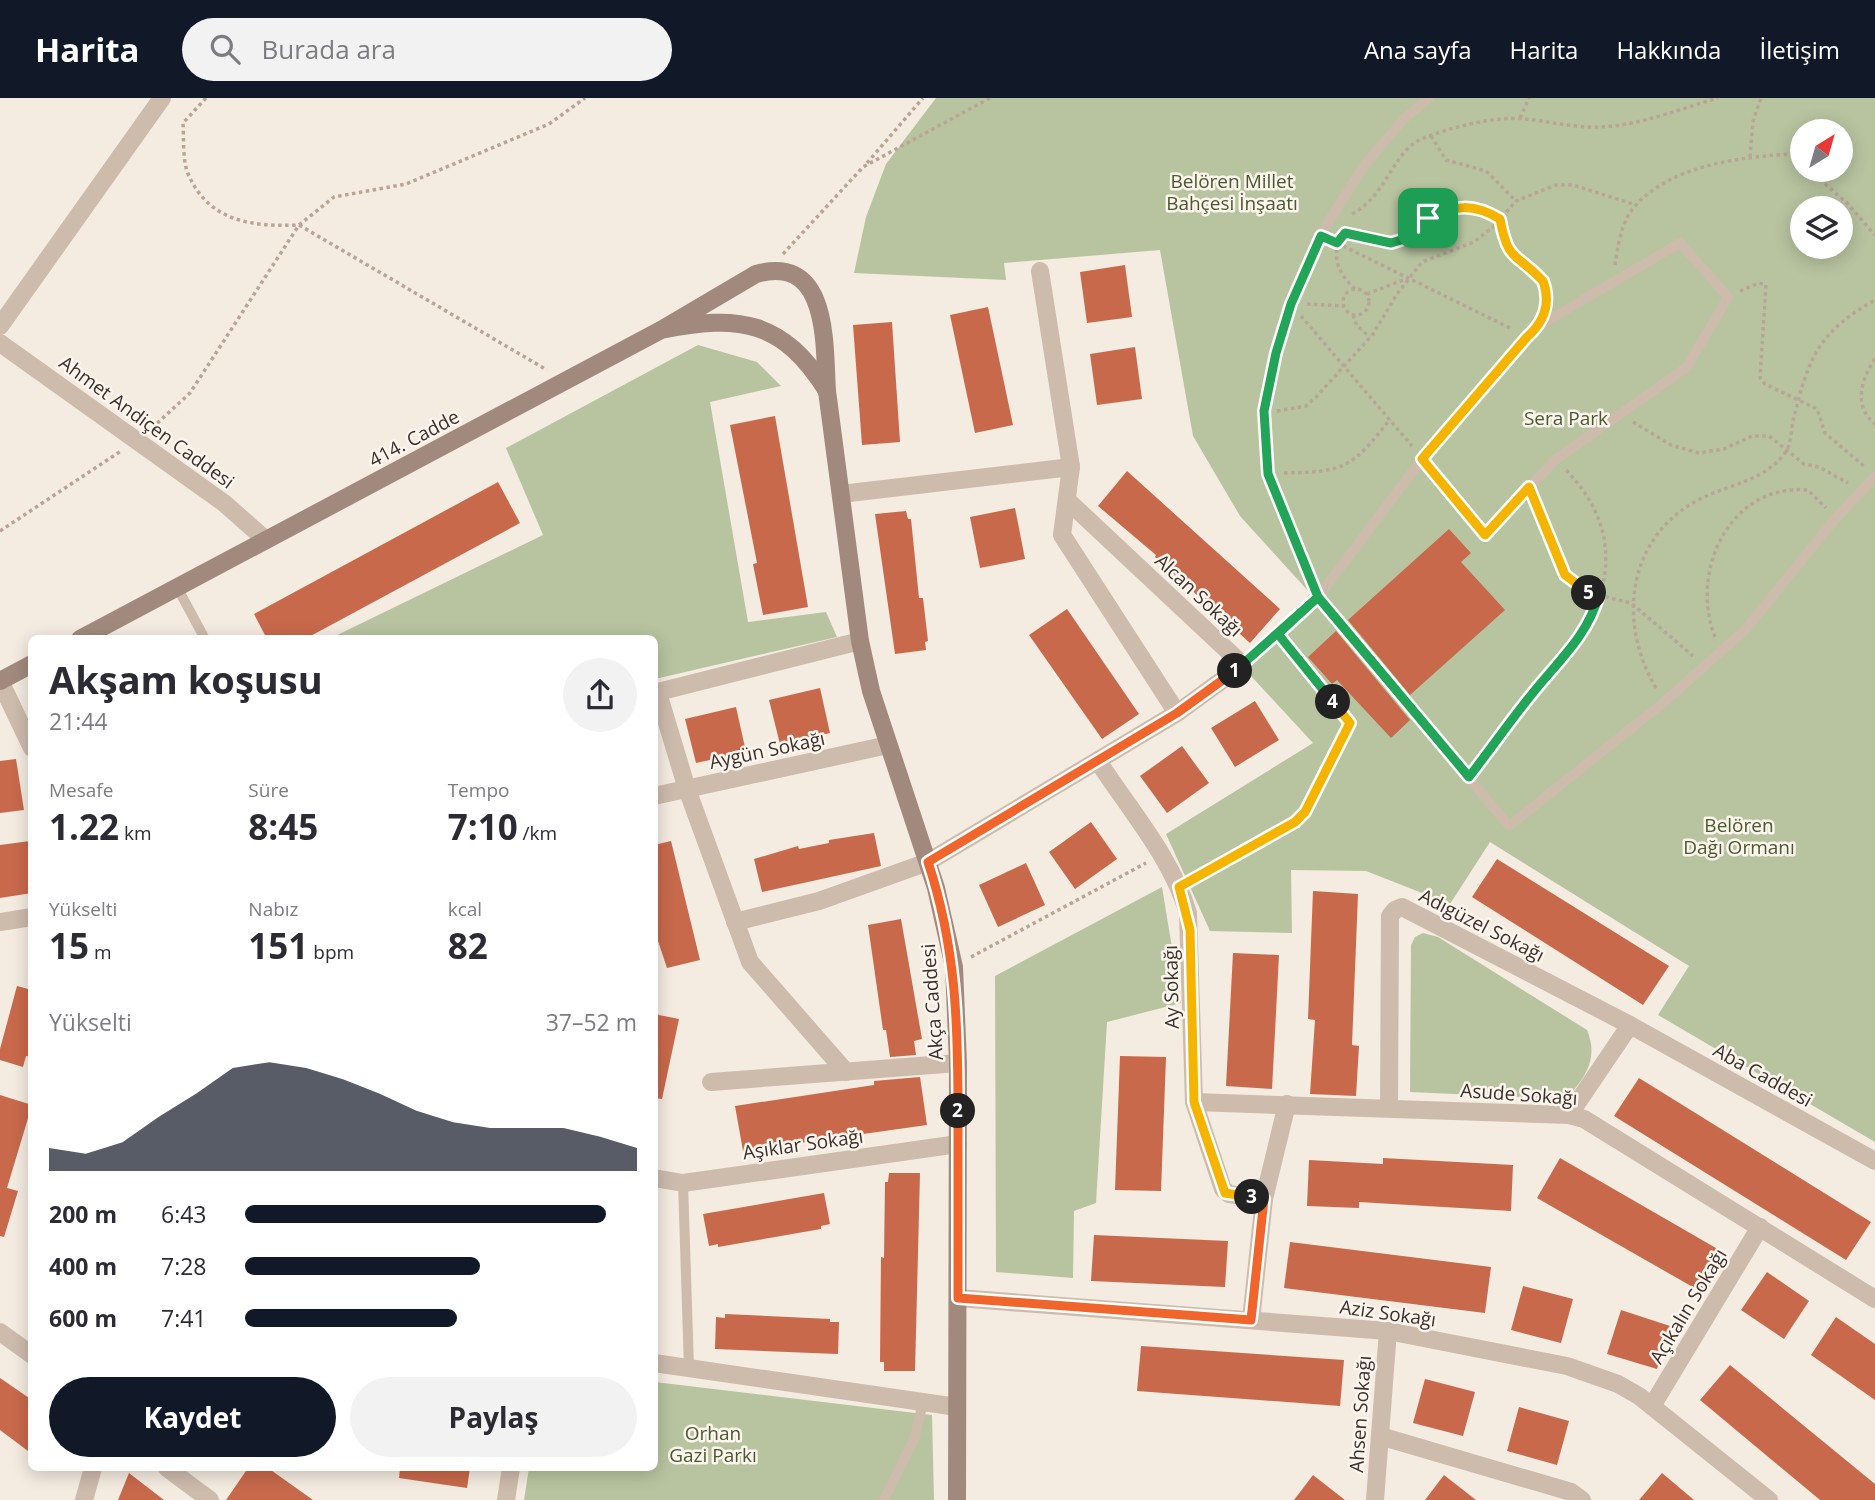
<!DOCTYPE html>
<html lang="tr">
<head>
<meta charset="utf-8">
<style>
	:root { --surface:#fff; --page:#f2f2f3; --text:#2b2b33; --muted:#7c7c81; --accent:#111827 }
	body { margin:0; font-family:"Open Sans",sans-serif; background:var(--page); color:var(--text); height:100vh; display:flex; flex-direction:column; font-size:26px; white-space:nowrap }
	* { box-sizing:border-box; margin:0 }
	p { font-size:23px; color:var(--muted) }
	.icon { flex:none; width:38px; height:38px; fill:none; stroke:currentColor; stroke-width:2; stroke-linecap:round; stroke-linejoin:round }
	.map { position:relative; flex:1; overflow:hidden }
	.details { position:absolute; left:28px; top:537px; width:630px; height:836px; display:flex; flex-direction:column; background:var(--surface); border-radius:10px; box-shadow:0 4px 18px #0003 }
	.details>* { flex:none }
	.needle { width:46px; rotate:37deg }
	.fabs { position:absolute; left:1790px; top:21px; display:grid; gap:14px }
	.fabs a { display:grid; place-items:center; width:63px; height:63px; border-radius:50%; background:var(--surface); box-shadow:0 4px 18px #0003; font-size:35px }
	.pin { position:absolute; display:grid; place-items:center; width:60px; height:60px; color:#fff; margin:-30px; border-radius:14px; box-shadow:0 4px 10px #0006 }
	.km { position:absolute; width:35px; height:35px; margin:-18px; border-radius:50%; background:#222; color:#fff; font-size:19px; line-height:35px; text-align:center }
	.round { display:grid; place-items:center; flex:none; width:74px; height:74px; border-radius:37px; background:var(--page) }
	.headline { display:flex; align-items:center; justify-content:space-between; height:119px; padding:0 21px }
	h1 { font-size:38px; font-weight:700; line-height:52px }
	.figures { display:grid; grid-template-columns:repeat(3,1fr); gap:10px; height:119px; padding:7px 21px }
	.figures div { display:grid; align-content:center }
	.figures b { font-size:35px; font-weight:700 }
	.figures small { font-size:19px; font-weight:400 }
	.figures p { font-size:19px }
	.chart { height:196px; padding:14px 21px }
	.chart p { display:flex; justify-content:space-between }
	.chart svg { width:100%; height:126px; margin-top:7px; fill:var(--accent); opacity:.7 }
	.button { display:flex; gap:14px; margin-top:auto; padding:14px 21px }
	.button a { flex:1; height:80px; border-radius:42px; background:var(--accent); color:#fff; font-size:28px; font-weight:700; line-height:80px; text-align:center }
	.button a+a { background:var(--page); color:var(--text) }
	ul { padding:0 21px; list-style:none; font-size:23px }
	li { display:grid; grid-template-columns:112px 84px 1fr; align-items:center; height:52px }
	li i { height:18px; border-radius:9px; background:var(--accent) }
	header { display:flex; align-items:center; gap:42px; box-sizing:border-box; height:98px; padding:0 35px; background:var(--accent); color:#fff }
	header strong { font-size:33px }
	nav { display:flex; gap:38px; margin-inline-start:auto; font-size:24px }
	.search { width:490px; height:63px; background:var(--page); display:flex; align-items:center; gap:18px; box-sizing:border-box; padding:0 24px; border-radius:38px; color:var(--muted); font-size:26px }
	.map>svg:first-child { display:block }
	.green { fill:#b8c4a0; fill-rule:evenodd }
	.building { fill:#c8694b }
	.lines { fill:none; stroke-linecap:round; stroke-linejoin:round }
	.path { stroke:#b9a596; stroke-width:3.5; stroke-dasharray:3.5 3.5; stroke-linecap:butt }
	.service { stroke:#cdbbac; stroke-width:10 }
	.minor { stroke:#cdbbac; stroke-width:18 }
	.tertiary { stroke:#cdbbac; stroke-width:18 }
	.secondary { stroke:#a18a7d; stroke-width:18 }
	.split-1-casing { stroke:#fff; stroke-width:14 }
	.split-2-casing { stroke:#fff; stroke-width:14 }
	.split-3-casing { stroke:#fff; stroke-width:14 }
	.split-4-casing { stroke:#fff; stroke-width:14 }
	.split-5-casing { stroke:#fff; stroke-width:14 }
	.split-6-casing { stroke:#fff; stroke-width:14 }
	.split-1 { stroke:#22a559; stroke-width:9 }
	.split-2 { stroke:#f0652b; stroke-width:9 }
	.split-3 { stroke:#f0652b; stroke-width:9 }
	.split-4 { stroke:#f5b400; stroke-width:9 }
	.split-5 { stroke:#22a559; stroke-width:9 }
	.split-6 { stroke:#f5b400; stroke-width:9 }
	.labels { text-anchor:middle; stroke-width:5; stroke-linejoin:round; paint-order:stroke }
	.park-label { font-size:19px; fill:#4a5a2e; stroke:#fbf5ee }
	.street-label { font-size:19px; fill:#3b302b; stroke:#fbf5ee }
</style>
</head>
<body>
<header>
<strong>Harita</strong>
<div class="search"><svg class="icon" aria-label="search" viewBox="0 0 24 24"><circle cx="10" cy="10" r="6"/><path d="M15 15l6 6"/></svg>Burada ara</div>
<nav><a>Ana sayfa</a><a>Harita</a><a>Hakkında</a><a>İletişim</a></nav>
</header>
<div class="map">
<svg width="1875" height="1402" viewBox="0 0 1875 1402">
	<rect width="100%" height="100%" fill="#f4ebe1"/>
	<g class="green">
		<path d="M936 0H1875V1044L1658 917 1689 868 1490 744 1450 806 1366 773 1291 772 1292 835 1210 833 1166 736 1313 645 1239 565 1298 513 1310 495 1240 418 1193 338 1160 152 1004 165 1006 182 854 175 866 119 886 66ZM1802 33H1841V72H1802ZM1802 110H1841V149H1802Z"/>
		<path d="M698 247 757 264 781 288 710 304 748 524 826 514 837 539 655 581 654 541H329L543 437 506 350Z"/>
		<path d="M1162 789 1181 905 1107 924 1096 1105 1074 1113 1073 1180 996 1174 995 878Z"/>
		<path d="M1423 835 1438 839 1587 932C1599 961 1585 980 1566 1001L1410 994 1411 847 1415 839Z"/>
		<path d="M655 1284 932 1317 934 1402H524L529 1370H654Z"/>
	</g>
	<g class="building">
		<path d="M1125 167 1132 219 1087 225 1080 174Z"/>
		<path d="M988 209 1013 327 975 335 950 217Z"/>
		<path d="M892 224 900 344 862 347 853 227Z"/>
		<path d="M1135 249 1142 301 1097 307 1090 256Z"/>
		<path d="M775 318 808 509 763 517 753 466 757 465 730 327Z"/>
		<path d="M1127 373 1280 511 1250 545 1155 459 1156 457 1098 408Z"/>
		<path d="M498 384 520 425 305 541H267L254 516Z"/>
		<path d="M1015 410 1025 461 980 470 970 419Z"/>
		<path d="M906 413 908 421H911L919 500H923L928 543 925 544 926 552 895 556 875 416Z"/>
		<path d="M1449 431 1471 455 1461 464 1505 512 1410 597 1348 522Z"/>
		<path d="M1067 511 1139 616 1102 641 1029 537Z"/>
		<path d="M1336 533 1410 622 1391 640 1337 582 1332 586 1308 559Z"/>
		<path d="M820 590 830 635 780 646 769 602Z"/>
		<path d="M1255 603 1279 642 1235 669 1211 630Z"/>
		<path d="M736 609 746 654 696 665 685 621Z"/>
		<path d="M1182 648 1209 685 1167 715 1140 678Z"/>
		<path d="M16 661 24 712 0 715V663Z"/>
		<path d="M1091 724 1117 761 1075 791 1049 754Z"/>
		<path d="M874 735 881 768 762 794 754 761 798 748 799 751 829 745V742Z"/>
		<path d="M30 743 32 795 0 800V747Z"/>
		<path d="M671 743 700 862 667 870 654 831V747Z"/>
		<path d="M1497 761 1669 868 1643 907 1472 799Z"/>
		<path d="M1026 765 1045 807 998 829 979 787Z"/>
		<path d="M1313 793 1358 796 1352 947 1359 948 1356 998 1310 996 1315 922 1308 921Z"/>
		<path d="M901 821 922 941 914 943 916 957 890 959 886 932H883L868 827Z"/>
		<path d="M1233 855 1279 857 1272 991 1226 988Z"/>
		<path d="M17 888 32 892V959L26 958 23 969 0 962V951Z"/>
		<path d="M654 916 679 921 662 1001 654 1000Z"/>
		<path d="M1120 958 1166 959 1161 1093 1115 1092Z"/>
		<path d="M920 979 927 1027 743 1053 735 1008 874 987V983Z"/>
		<path d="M1639 980 1871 1124 1846 1162 1614 1018Z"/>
		<path d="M0 997 32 1007 7 1090 18 1093 4 1139 0 1138Z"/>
		<path d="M1383 1060 1513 1067 1511 1113 1359 1104V1110L1307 1108 1309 1062 1383 1066Z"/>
		<path d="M1560 1060 1728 1157 1705 1196 1537 1100Z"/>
		<path d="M889 1075H920L915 1273H884V1264H880L881 1159 884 1160 885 1084H888Z"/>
		<path d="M824 1095 830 1126 821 1128V1131L718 1149V1146L709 1148 703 1116Z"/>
		<path d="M1094 1137 1228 1143 1225 1189 1091 1183Z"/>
		<path d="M1290 1144 1491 1169 1485 1215 1284 1190Z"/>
		<path d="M1767 1174 1809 1203 1784 1241 1741 1212Z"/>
		<path d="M1523 1188 1573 1201 1561 1245 1511 1232Z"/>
		<path d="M1621 1212 1670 1228 1657 1271 1607 1256Z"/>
		<path d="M725 1216 830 1221V1224H839L838 1256 715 1251 716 1219 725 1220Z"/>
		<path d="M1836 1219 1875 1246V1302L1811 1257Z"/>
		<path d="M1141 1248 1344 1262 1340 1308 1137 1293Z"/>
		<path d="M1730 1267 1875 1386V1402H1820L1700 1302Z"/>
		<path d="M0 1280 32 1302V1356L0 1332Z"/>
		<path d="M1425 1281 1475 1294 1463 1338 1413 1325Z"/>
		<path d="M1519 1309 1569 1323 1557 1367 1507 1353Z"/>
		<path d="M248 1370H268L313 1402H226Z"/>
		<path d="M400 1370H470L467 1390 399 1380Z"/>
		<path d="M129 1375 164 1402H118Z"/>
		<path d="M1662 1375 1694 1402H1639Z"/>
		<path d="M1313 1377 1345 1402H1294Z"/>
		<path d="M1444 1377 1476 1402H1425Z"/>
	</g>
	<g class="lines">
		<g class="path">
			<path d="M206 0 183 25C184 40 182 64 189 78 210 124 253 129 299 127L547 272"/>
			<path d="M1520 20 1529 0"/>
			<path d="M1431 38 1446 62 1486 73 1516 103"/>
			<path d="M1750 59 1753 23 1761 0"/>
			<path d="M867 65 923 0"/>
			<path d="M1809 72 1847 105 1875 137"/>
			<path d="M1352 116C1388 97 1393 51 1424 40 1452 29 1494 18 1524 21 1548 23 1574 30 1598 29 1639 28 1679 11 1718 0"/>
			<path d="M1337 145 1512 231"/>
			<path d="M783 156 863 69 990 0"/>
			<path d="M1615 167C1618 147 1621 123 1636 107 1672 67 1741 59 1791 56L1802 66"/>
			<circle cx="1356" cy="204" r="13"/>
			<path d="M1355 191C1337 175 1329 154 1345 135 1360 139 1378 147 1393 145 1405 143 1411 134 1420 126 1443 105 1474 106 1500 121 1508 166 1517 154 1543 183L1546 205"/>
			<path d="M1740 193 1759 185 1766 187 1760 280 1765 286 1817 311 1825 335 1865 369"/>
			<path d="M1367 196 1406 181"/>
			<path d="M1307 206 1343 208"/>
			<path d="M1353 217 1357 228 1370 239"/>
			<path d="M1301 218 1412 348"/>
			<path d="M1875 261C1861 281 1853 309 1875 326"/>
			<path d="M1277 313 1306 308 1318 297 1373 236 1397 196 1422 164 1474 144 1494 128 1516 103 1556 87H1573L1636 107"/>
			<path d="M1633 324 1671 347 1699 355 1724 351 1752 338H1769L1804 366 1819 369 1848 385"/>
			<path d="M152 330 190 295 299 127 334 99 406 86 549 26 585 0"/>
			<path d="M1284 375C1346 374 1353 369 1390 321"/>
			<path d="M1535 404 1565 477 1575 487 1586 494 1631 505 1693 558"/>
			<path d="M0 433 121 353"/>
			<path d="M1715 539C1689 473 1730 385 1808 392L1826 410"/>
			<path d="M1656 590C1617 524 1627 440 1698 402 1729 386 1763 384 1785 355 1792 346 1791 329 1794 319 1809 258 1819 234 1875 202"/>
			<path d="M1478 666C1497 642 1514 617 1534 594 1554 570 1581 548 1593 518 1617 461 1607 414 1565 371"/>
			<path d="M971 859 1146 765"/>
		</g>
		<g class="service">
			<path d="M1429 0 1404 21 1366 65 1325 129 1291 206 1276 255 1264 313 1268 376 1318 499 1509 728 1664 604 1745 532 1836 420 1875 379"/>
			<path d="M177 489 205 541"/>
			<path d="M1243 567 1318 499 1422 361 1527 238 1540 227 1680 145 1728 199 1687 269 1555 362 1485 437 1422 361"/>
			<path d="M1179 789 1295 724 1313 702 1350 625 1277 536"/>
			<path d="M683 1085 689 1270"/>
			<path d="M884 1402 915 1339 923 1304"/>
		</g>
		<g class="minor">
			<path d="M1040 173 1071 369 1062 437 1177 615"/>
			<path d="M0 228 162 0"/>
			<path d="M0 245 224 405 266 442"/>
			<path d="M841 396 1071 369"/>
			<path d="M0 583 32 650"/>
			<path d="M654 595 860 543"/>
			<path d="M658 595 687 691 750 864 846 974"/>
			<path d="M1098 663C1129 711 1172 760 1188 815L1194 1004 1223 1091 1229 1096 1264 1101"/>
			<path d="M654 698 888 647"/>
			<path d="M0 824 32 819"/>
			<path d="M735 824 819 803 928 764 1177 615 1243 567 1067 402"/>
			<path d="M711 984 958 965"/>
			<path d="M1194 1004 1569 1017 1584 1021 1875 1201"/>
			<path d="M1389 1010 1390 818 1395 812 1402 809 1630 927 1569 1017"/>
			<path d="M654 1080 683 1085 958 1046"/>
			<path d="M958 1200 1388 1233 1567 1268 1618 1286 1639 1298 1769 1402"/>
			<path d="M1251 1222 1264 1101 1287 1006"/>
			<path d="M0 1234 32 1257"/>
			<path d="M654 1265 957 1309"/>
			<path d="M1652 1308 1760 1129"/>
			<path d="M1380 1338 1571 1394 1582 1402"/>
			<path d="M167 1370 210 1402"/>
			<path d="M84 1402 93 1370"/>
			<path d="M506 1402 511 1370"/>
			<path d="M1375 1402 1388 1233"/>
		</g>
		<path class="tertiary" d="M1630 927 1875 1063"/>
		<g class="secondary">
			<path d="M827 293 860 543 871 593 936 790 954 869 958 965 957 1402"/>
			<path d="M80 541 661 232 756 176C830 155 824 248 827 293 783 222 739 216 661 232"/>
			<path d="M0 583 32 566"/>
		</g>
	</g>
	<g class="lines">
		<g class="split-1-casing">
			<path id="split-1" d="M1235 573 1318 499 1268 376 1264 313 1276 255 1291 206 1321 138 1337 145 1345 135 1391 145 1401 142 1428 120"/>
		</g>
		<g class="split-2-casing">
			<path id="split-2" d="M958 1013C958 924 956 849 928 764L1177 615 1235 573"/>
		</g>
		<g class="split-3-casing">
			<path id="split-3" d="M958 1013V1200L1251 1222 1264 1101 1252 1099"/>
		</g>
		<g class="split-4-casing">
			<path id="split-4" d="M1252 1099 1225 1095 1194 1004 1190 832 1179 789 1295 724 1305 714 1350 625 1333 604"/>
		</g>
		<g class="split-5-casing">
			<path id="split-5" d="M1333 604 1278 536 1318 499 1469 679C1490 652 1510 623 1532 596 1558 563 1587 539 1599 497L1589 495"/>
		</g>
		<g class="split-6-casing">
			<path id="split-6" d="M1428 120C1455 107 1473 105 1500 121 1508 165 1516 154 1543 183 1551 205 1544 224 1527 239L1422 361 1485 437 1529 389 1565 477 1589 495"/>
		</g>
		<use href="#split-1" class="split-1"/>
		<use href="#split-2" class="split-2"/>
		<use href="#split-3" class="split-3"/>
		<use href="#split-4" class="split-4"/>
		<use href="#split-5" class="split-5"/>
		<use href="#split-6" class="split-6"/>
	</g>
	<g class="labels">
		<g class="park-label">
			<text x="1232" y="90">Belören Millet<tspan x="1232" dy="22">Bahçesi İnşaatı</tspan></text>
			<text x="1566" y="327">Sera Park</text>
			<text x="1739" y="734">Belören<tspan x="1739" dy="22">Dağı Ormanı</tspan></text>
			<text x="713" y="1342">Orhan<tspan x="713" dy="22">Gazi Parkı</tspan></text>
		</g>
		<g class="street-label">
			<text transform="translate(147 324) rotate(36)" y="7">Ahmet Andiçen Caddesi</text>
			<text transform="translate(414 340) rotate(-28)" y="7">414. Cadde</text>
			<text transform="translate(1199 497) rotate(43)" y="7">Alcan Sokağı</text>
			<text transform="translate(767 652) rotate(-12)" y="7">Aygün Sokağı</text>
			<text transform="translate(1482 827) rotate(27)" y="7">Adıgüzel Sokağı</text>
			<text transform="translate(1171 889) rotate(-91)" y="7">Ay Sokağı</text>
			<text transform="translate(932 904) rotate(-94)" y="7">Akça Caddesi</text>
			<text transform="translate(1763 977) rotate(29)" y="7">Aba Caddesi</text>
			<text transform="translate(1519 996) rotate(4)" y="7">Asude Sokağı</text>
			<text transform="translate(803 1046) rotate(-8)" y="7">Aşıklar Sokağı</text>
			<text transform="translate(1688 1208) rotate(-59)" y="7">Açıkalın Sokağı</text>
			<text transform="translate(1388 1215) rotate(8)" y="7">Aziz Sokağı</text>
			<text transform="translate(1360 1316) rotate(-86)" y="7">Ahsen Sokağı</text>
		</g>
	</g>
</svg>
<div class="fabs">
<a><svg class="needle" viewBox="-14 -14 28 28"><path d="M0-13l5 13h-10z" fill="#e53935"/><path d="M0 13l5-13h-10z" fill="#7c7c81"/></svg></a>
<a><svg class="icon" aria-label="layers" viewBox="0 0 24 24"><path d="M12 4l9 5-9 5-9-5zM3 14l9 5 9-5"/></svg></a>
</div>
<div class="pin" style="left:1428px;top:120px;background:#1e9e55"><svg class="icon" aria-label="arrive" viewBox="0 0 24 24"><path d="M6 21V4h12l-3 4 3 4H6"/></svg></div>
<b class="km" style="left:1235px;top:573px">1</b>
<b class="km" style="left:958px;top:1013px">2</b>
<b class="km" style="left:1252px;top:1099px">3</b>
<b class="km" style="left:1333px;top:604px">4</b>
<b class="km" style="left:1589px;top:495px">5</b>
<section class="details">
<div class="headline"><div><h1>Akşam koşusu</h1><p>21:44</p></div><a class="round"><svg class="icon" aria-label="share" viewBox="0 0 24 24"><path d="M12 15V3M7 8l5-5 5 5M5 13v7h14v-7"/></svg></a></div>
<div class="figures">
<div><p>Mesafe</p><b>1.22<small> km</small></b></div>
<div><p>Süre</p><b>8:45</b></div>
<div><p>Tempo</p><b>7:10<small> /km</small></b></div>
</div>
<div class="figures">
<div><p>Yükselti</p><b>15<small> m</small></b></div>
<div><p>Nabız</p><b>151<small> bpm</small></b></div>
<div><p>kcal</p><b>82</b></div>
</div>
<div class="chart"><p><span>Yükselti</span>37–52 m</p>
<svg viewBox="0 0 160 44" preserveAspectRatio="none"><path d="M0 44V36L10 38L20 34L30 25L40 17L50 8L60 6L70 8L80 12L90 17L100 23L110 27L120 29L130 29L140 29L150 32L160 36V44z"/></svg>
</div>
<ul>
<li><b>200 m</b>6:43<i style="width:92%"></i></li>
<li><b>400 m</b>7:28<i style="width:60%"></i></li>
<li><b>600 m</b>7:41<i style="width:54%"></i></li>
</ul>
<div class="button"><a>Kaydet</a><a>Paylaş</a></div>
</section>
</div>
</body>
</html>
